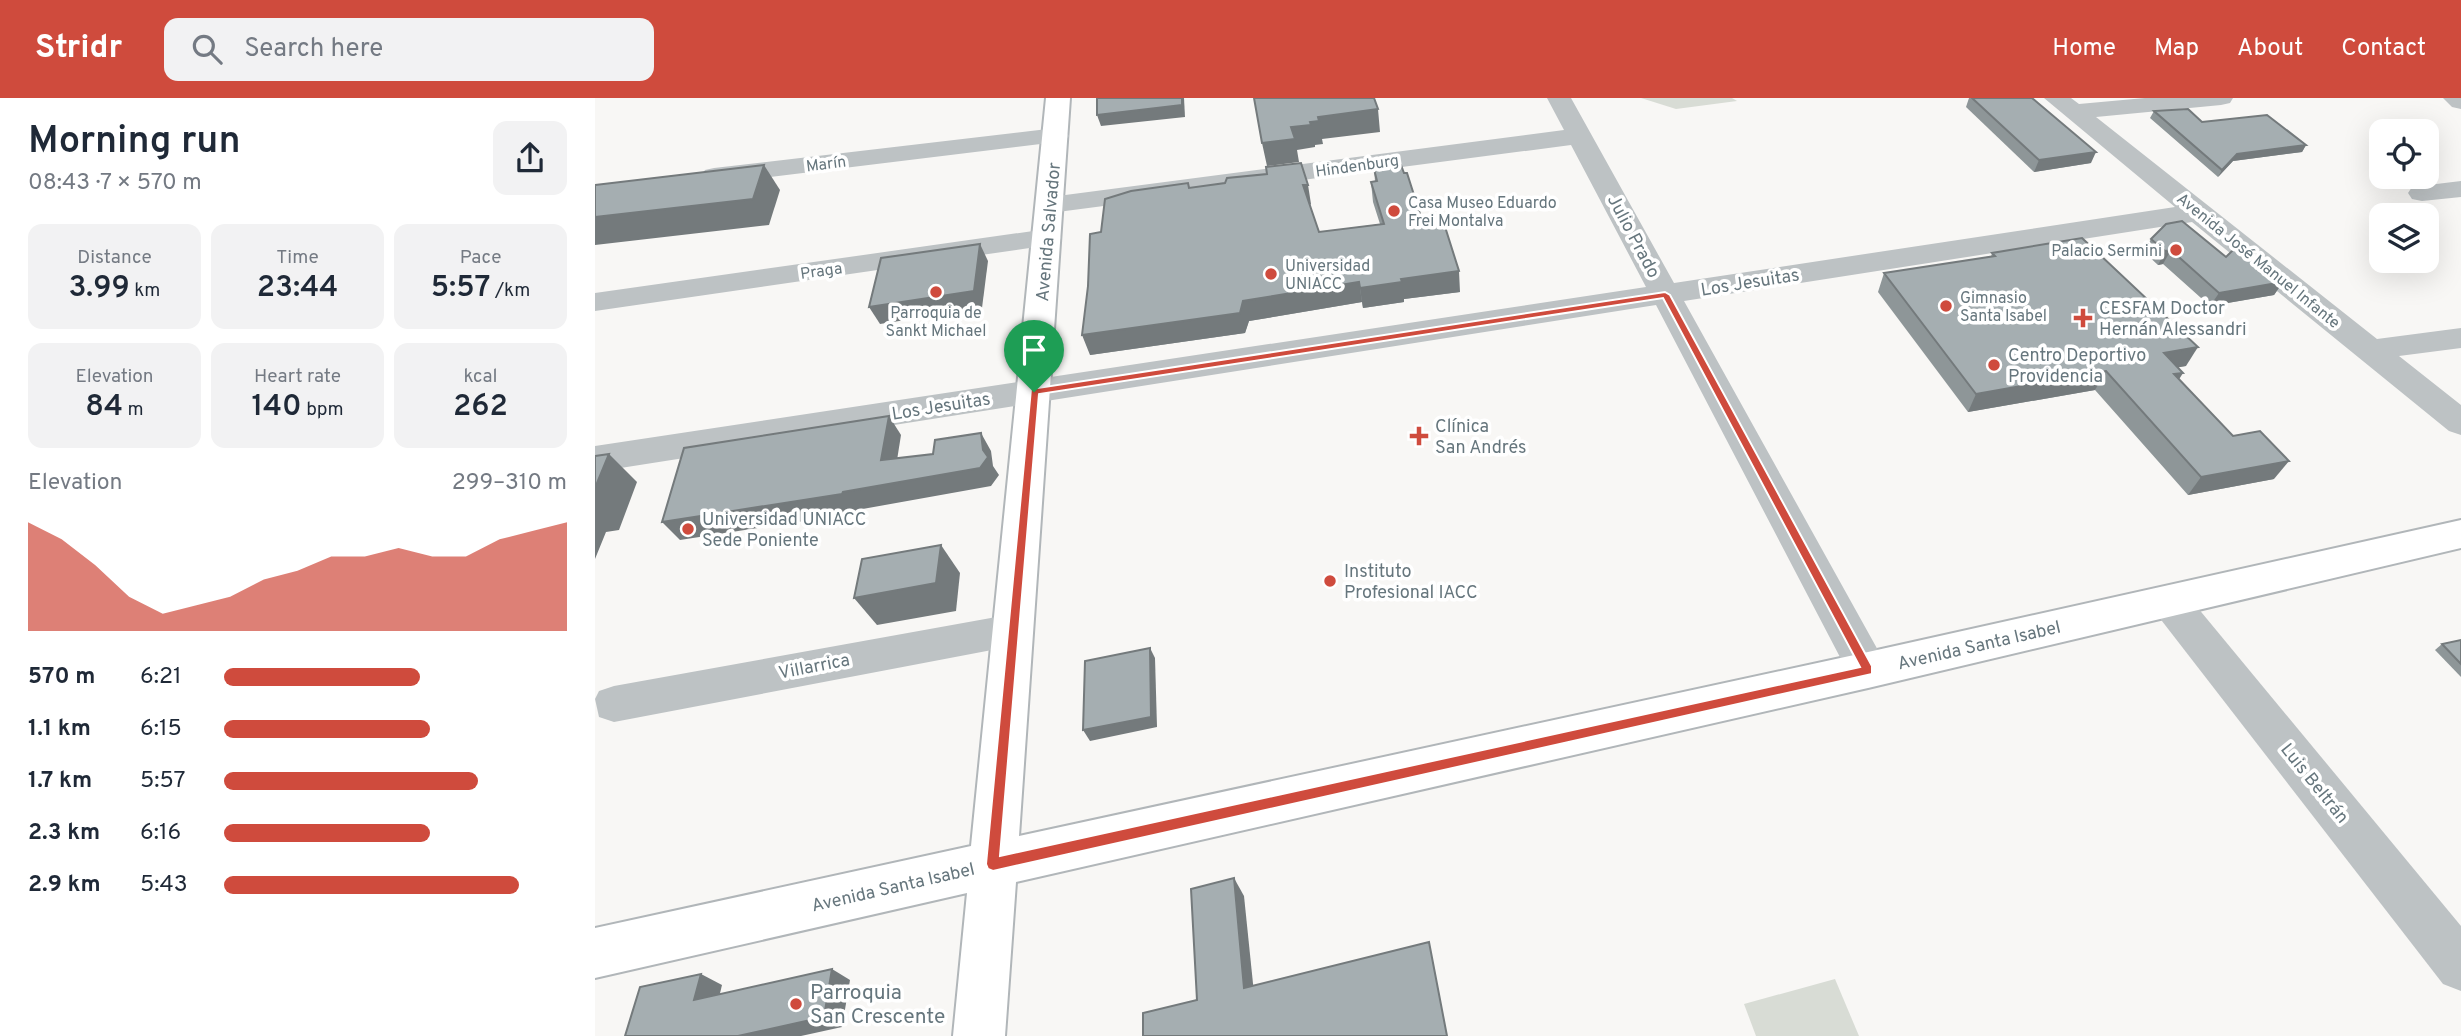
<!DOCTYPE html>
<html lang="en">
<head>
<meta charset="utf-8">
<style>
	:root { --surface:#fff; --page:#f2f2f3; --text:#1f2937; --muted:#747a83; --accent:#cf4b3d }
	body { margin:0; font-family:Overpass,sans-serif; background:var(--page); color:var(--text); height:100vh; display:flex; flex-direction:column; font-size:26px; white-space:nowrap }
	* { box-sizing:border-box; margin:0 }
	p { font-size:23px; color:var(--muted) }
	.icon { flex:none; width:38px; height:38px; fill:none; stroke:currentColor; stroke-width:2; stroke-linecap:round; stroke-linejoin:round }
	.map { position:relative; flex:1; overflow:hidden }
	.side { display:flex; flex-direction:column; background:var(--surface); width:595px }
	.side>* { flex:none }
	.fabs { position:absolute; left:1774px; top:21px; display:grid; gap:14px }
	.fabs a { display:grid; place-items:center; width:70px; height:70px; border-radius:14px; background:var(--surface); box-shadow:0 7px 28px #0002; font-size:35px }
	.pin { position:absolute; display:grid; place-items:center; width:60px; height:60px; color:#fff; margin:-72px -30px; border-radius:50% 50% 50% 0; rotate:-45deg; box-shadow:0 0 7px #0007 }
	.pin .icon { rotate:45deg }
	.round { display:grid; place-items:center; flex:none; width:74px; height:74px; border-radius:14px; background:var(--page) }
	.summary { display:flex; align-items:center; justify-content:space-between; height:119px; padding:0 28px }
	h1 { font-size:38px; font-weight:600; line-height:52px }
	.metrics { display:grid; grid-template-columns:repeat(3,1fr); gap:10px; height:119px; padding:7px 28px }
	.metrics div { display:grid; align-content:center; border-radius:14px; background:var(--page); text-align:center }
	.metrics b { font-size:30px; font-weight:600 }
	.metrics small { font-size:19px; font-weight:400 }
	.metrics p { font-size:19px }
	.chart { height:196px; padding:14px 28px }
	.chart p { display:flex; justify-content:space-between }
	.chart svg { width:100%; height:126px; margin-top:7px; fill:var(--accent); opacity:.7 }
	ul { padding:0 28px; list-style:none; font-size:23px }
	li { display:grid; grid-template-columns:112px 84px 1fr; align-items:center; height:52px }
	li i { height:18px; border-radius:9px; background:var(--accent) }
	header { display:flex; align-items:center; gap:42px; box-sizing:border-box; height:98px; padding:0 35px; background:var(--accent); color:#fff }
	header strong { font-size:33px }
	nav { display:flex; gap:38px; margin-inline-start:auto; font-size:24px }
	.search { width:490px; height:63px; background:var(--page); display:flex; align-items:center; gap:18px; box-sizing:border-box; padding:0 24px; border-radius:14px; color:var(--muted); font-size:26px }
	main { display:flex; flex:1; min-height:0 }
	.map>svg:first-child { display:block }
	.green { fill:#d8dcd5 }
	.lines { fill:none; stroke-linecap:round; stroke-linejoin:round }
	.major-casing { stroke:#b1b6b9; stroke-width:4 }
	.minor { fill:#bdc2c4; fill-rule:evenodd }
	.major { fill:#fff; fill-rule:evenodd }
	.wall { fill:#8e9698 }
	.shaded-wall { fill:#747a7c }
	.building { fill:#a5aeb1; stroke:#747a7c; stroke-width:2 }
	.route { fill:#cf4b3d; stroke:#fff; stroke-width:2; fill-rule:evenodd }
	.poi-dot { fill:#cf4b3d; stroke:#fff; stroke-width:2.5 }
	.labels { text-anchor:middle; stroke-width:7; stroke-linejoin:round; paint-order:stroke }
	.far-street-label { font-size:16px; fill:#66767d; stroke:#fff }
	.far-poi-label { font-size:16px; fill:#66767d; stroke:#fff; text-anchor:start }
	.street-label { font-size:18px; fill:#66767d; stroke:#fff }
	.poi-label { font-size:18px; fill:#66767d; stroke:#fff; text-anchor:start }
	.near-poi-label { font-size:21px; fill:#66767d; stroke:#fff; text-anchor:start }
</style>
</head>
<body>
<header>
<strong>Stridr</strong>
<div class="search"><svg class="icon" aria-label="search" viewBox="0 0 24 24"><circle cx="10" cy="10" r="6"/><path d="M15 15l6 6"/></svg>Search here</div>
<nav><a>Home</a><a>Map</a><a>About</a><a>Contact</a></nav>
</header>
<main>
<section class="side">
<div class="summary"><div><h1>Morning run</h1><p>08:43 · 7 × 570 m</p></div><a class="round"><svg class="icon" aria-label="share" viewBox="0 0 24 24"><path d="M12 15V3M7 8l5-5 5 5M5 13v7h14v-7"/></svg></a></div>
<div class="metrics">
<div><p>Distance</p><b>3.99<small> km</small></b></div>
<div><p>Time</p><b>23:44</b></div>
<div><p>Pace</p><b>5:57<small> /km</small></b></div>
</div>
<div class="metrics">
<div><p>Elevation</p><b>84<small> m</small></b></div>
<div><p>Heart rate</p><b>140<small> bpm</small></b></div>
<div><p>kcal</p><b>262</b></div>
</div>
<div class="chart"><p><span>Elevation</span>299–310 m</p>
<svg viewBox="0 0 160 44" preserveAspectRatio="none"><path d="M0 44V6L10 12L20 21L30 32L40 38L50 35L60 32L70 26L80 23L90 18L100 18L110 15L120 18L130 18L140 12L150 9L160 6V44z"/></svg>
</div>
<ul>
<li><b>570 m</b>6:21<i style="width:57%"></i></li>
<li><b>1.1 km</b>6:15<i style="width:60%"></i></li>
<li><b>1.7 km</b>5:57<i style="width:74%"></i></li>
<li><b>2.3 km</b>6:16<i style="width:60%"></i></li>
<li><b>2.9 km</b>5:43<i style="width:86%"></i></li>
</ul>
</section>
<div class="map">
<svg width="1866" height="938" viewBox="0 0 1866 938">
	<rect width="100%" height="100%" fill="#f8f7f5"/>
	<g class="green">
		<path d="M1046 0H1137L1142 3 1081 11Z"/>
		<path d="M1240 881 1264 938H1161L1149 906Z"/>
	</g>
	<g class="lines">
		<g class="major-casing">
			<path id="major" d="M451 0H475L424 738 1273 554 1866 422V450L1273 590 421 784 410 938H358L372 795 0 880V830L376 748Z"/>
		</g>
		<g class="minor">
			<path d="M952 0H976L1079 185 1580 109 1449 0H1476L1484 6 1550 0H1638L1635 5 1626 7 1501 19 1782 241 1866 230V250L1804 258 1866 307V337L1854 333 1597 124 1089 203 1294 572 1288 584 1273 590 1258 584 1061 207 0 374V348L1051 189 976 47 455 115 445 113 441 107 445 101 455 99 969 32Z"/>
			<path d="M1848 0H1866V11L1857 9Z"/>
			<path d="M461 30 470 33 474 38 470 43 119 86 110 84 106 78 110 72 119 70Z"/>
			<path d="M1866 83V99L1827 103 1817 101 1813 95 1817 89Z"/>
			<path d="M452 131 462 134 466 140 462 146 0 213V195Z"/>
			<path d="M1574 487 1588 492 1866 828V893L1848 886 1560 514 1554 503 1560 492Z"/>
			<path d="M418 516 432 520 438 532 432 544 418 548 19 624 4 619 0 601 4 593 19 588Z"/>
		</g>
		<use href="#major" class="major"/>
	</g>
	<g class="wall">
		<path d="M1374 0H1437L1496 65 1439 74 1371 9Z"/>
		<path d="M1559 13 1607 24 1711 47 1707 54 1638 63 1623 79 1555 20Z"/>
		<path d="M779 71 826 119 865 194 809 201V204L768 210 767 204 654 223 650 235 495 257 506 134 594 90 716 106 715 107 724 134 785 126 778 104 776 84 780 83Z"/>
		<path d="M1556 141 1631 159 1688 184 1679 197 1615 208 1568 166 1563 167 1549 154Z"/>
		<path d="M1397 155 1591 268 1582 269 1584 282 1679 381 1593 397 1500 292 1373 314 1283 194 1289 175 1396 159Z"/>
		<path d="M1866 542V579L1840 552 1847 546Z"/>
	</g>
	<g class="shaded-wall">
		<path d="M587 0H589L590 19 506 28 502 17Z"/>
		<path d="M783 11 785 34 727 41 728 46 720 47V49L702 52 704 64 672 68 667 45 696 29 715 24 723 19Z"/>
		<path d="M1711 47 1707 54 1638 63 1623 79 1627 72 1642 56Z"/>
		<path d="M1501 54 1496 65 1439 74 1444 62Z"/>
		<path d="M169 67 185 92 174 127 0 147V119Z"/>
		<path d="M708 87H713L716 106 712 107Z"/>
		<path d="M385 146 393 163 387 210 285 226 274 209Z"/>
		<path d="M1576 152 1568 166 1563 167 1570 153Z"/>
		<path d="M864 173 865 194 809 201V204L768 210 765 190 806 181Z"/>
		<path d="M764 184 767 204 654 223 650 235 495 257 487 237 648 203Z"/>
		<path d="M1688 184 1679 197 1615 208 1624 195Z"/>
		<path d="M1603 249 1591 268 1557 274 1569 255Z"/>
		<path d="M1511 273 1500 292 1373 314 1381 296Z"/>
		<path d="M1588 275 1576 294 1579 276Z"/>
		<path d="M294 318 306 337 299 381 286 362Z"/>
		<path d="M386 335 396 353 398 368 404 377 396 388 262 412 261 415 85 442 67 424 248 394 388 352Z"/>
		<path d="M14 356 42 384 24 432 11 434 0 461V390Z"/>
		<path d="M1694 363 1679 381 1593 397 1606 379Z"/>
		<path d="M346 447 365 475 361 513 282 527 259 500Z"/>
		<path d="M555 550 560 560 562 629 495 643 488 632Z"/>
		<path d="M639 780 649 798 660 905 649 890Z"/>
		<path d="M237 871 255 882 247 929 206 938H143Z"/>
		<path d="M106 876 127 887 121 912 99 902Z"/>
	</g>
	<g class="building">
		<path d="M502 0H587V7L502 17Z"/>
		<path d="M659 0H779L783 11 723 19 724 23 715 24 716 27 696 29 700 41 667 45Z"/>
		<path d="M1377 0H1437L1501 54 1444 62Z"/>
		<path d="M1593 11 1607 24 1672 17 1711 47 1642 56 1627 72 1559 13Z"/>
		<path d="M706 65 713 87H708L724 134 789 126 776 84 782 83 779 71 806 67 809 75H812L826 119 846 116 864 173 806 181 807 184 765 190 764 184 648 203 645 215 487 237 493 188 495 136 506 134 510 101 536 93 593 85 594 90 630 85 632 80 672 76 671 69Z"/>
		<path d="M169 67 158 101 0 119V87Z"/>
		<path d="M1587 123 1631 159 1643 147 1688 184 1624 195 1576 152 1570 153 1556 141 1571 126Z"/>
		<path d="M1487 140 1603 249 1569 255 1588 275 1579 276 1638 338 1665 333 1694 363 1606 379 1511 273 1381 296 1289 175 1400 158 1397 155Z"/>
		<path d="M385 146 379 193 274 209 286 160Z"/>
		<path d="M294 318 286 362 338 356 340 342 386 335 388 352 393 359 385 370 248 394 247 396 67 424 89 350Z"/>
		<path d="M14 356 0 390V358Z"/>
		<path d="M346 447 341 485 259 500 267 461Z"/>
		<path d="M1866 542V566L1847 546Z"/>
		<path d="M555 550 556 619 488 632 490 563Z"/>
		<path d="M639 780 649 890 834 844 852 938H548V915L602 902 596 791Z"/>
		<path d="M237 871 229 919 143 938H30L45 889 106 876 99 902Z"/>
	</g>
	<path class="route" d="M1070 194 1075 197 1277 568V576L398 773 393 771 391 766 436 291ZM1068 200 1265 569 405 758 444 296Z"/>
	<g class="poi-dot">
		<circle cx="799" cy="113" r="7"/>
		<circle cx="1581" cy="152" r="7"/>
		<circle cx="676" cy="176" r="7"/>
		<circle cx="341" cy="194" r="7"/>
		<circle cx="1351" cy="208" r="7"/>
		<path d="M1484.5 209.5h7v7h7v7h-7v7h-7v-7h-7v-7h7z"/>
		<circle cx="1399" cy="267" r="7"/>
		<path d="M820.5 327.5h7v7h7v7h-7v7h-7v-7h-7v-7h7z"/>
		<circle cx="93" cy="431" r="7"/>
		<circle cx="735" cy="483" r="7"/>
		<circle cx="201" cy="906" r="7"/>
	</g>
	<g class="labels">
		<g class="far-street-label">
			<text transform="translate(231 65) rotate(-7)" y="6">Marín</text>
			<text transform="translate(762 67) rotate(-8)" y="6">Hindenburg</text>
			<text transform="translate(1664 162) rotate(39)" y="6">Avenida José Manuel Infante</text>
			<text transform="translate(226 172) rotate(-8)" y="6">Praga</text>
		</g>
		<g class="far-poi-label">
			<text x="813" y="110">Casa Museo Eduardo<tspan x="813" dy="18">Frei Montalva</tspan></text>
			<text x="1567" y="158" text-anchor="end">Palacio Sermini</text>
			<text x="690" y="173">Universidad<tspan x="690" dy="18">UNIACC</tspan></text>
			<text x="1365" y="205">Gimnasio<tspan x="1365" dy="18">Santa Isabel</tspan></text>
			<text x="341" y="220" text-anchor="middle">Parroquia de<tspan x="341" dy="18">Sankt Michael</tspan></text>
		</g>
		<g class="street-label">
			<text transform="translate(453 134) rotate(-85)" y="6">Avenida Salvador</text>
			<text transform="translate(1039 138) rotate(62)" y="6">Julio Prado</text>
			<text transform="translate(1155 184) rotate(-9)" y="6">Los Jesuitas</text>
			<text transform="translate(346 308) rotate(-9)" y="6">Los Jesuitas</text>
			<text transform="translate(1384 547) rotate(-13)" y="6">Avenida Santa Isabel</text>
			<text transform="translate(219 568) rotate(-11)" y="6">Villarrica</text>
			<text transform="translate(1720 685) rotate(51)" y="6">Luis Beltrán</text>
			<text transform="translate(298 789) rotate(-13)" y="6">Avenida Santa Isabel</text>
		</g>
		<g class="poi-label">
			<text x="1504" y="216">CESFAM Doctor<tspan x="1504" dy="21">Hernán Alessandri</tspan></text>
			<text x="1413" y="263">Centro Deportivo<tspan x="1413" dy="21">Providencia</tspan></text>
			<text x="840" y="334">Clínica<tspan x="840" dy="21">San Andrés</tspan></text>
			<text x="107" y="427">Universidad UNIACC<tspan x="107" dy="21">Sede Poniente</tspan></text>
			<text x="749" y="479">Instituto<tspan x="749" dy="21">Profesional IACC</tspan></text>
		</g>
		<g class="near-poi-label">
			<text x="215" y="901">Parroquia<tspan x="215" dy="24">San Crescente</tspan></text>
		</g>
	</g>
</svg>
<div class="fabs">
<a><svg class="icon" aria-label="locate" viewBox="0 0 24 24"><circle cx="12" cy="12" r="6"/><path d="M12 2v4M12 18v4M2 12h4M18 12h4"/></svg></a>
<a><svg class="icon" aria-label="layers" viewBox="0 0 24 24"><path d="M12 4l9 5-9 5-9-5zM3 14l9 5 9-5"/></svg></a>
</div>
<div class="pin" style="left:439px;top:294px;background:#1e9e55"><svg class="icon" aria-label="arrive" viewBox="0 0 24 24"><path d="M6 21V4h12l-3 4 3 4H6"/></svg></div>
</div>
</main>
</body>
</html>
